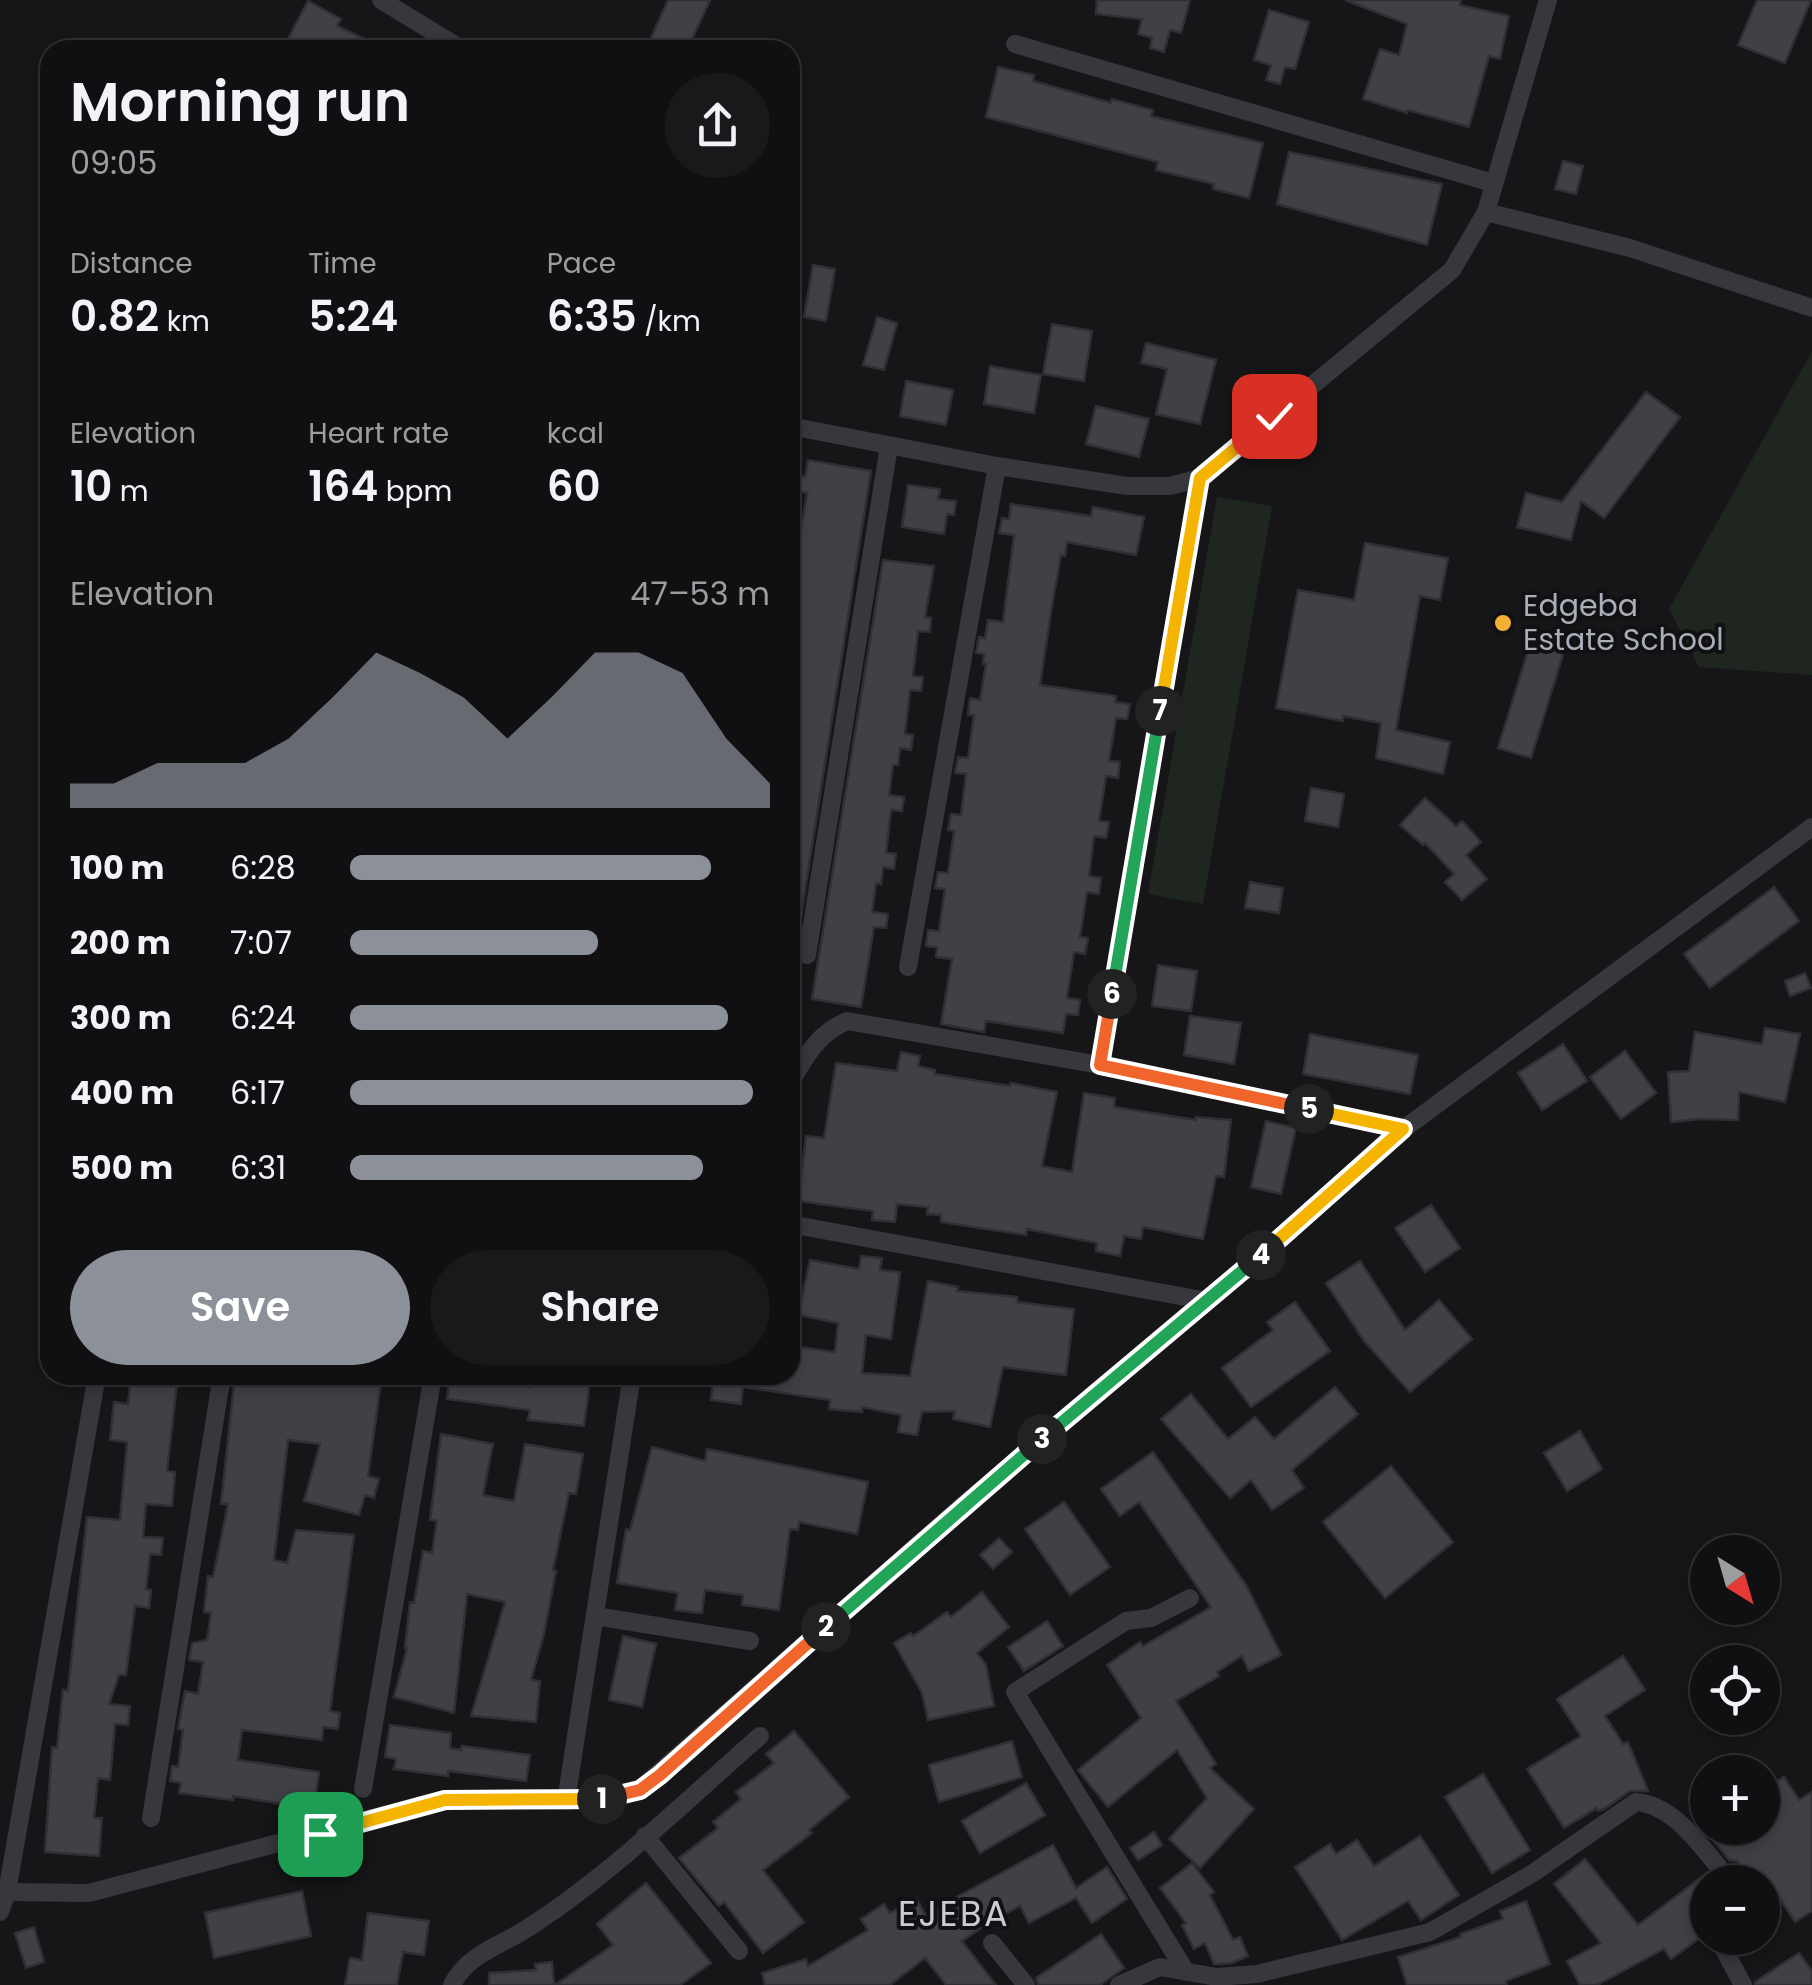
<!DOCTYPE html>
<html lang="en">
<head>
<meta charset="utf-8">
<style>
	:root { --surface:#101012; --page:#19191b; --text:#f1f3f6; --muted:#9c9d9f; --line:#303032; --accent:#8c9099 }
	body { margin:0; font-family:Poppins,sans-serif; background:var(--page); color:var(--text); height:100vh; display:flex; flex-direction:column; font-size:38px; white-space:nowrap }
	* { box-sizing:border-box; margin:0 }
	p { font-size:32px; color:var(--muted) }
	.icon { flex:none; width:55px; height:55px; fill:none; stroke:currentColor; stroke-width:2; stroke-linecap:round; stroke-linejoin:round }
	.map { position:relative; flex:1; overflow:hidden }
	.side { position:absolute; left:40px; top:40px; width:760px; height:1345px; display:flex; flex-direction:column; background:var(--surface); border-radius:30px; box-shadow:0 5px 15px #0003,0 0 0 2px var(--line) }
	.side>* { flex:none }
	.needle { width:65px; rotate:143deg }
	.controls { position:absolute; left:1690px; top:1535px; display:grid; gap:20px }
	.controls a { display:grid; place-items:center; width:90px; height:90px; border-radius:50%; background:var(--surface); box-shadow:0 5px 15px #0003,0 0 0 2px var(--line); font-size:50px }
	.pin { position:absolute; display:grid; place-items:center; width:85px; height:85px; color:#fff; margin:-42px; border-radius:20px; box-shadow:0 5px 15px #0006 }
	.km { position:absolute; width:50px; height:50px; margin:-25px; border-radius:50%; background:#222; color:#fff; font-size:28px; line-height:50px; text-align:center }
	.round { display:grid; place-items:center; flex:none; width:105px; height:105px; border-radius:52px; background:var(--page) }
	.overview { display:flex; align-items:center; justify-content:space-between; height:170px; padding:0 30px }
	h1 { font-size:55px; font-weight:600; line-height:75px }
	.stats { display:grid; grid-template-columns:repeat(3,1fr); gap:15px; height:170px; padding:10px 30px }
	.stats div { display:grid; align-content:center }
	.stats b { font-size:42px; font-weight:600 }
	.stats small { font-size:28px; font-weight:400 }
	.stats p { font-size:28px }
	.chart { height:280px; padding:20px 30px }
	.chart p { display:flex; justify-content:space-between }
	.chart svg { width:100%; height:180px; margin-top:10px; fill:var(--accent); opacity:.7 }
	.cta { display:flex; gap:20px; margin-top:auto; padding:20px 30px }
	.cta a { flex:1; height:115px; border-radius:60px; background:var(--accent); color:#fff; font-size:40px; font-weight:600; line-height:115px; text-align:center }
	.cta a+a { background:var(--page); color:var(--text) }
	ul { padding:0 30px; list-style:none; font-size:32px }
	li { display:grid; grid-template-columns:160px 120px 1fr; align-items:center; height:75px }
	li i { height:25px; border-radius:12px; background:var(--accent) }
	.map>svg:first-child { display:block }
	.green { fill:#1e261f }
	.building { fill:#404145; stroke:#303034; stroke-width:2.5 }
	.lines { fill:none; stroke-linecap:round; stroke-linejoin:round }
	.street { stroke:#37383d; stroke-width:18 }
	.split-1-casing { stroke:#fff; stroke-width:20 }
	.split-2-casing { stroke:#fff; stroke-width:20 }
	.split-3-casing { stroke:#fff; stroke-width:20 }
	.split-4-casing { stroke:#fff; stroke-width:20 }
	.split-5-casing { stroke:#fff; stroke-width:20 }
	.split-6-casing { stroke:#fff; stroke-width:20 }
	.split-7-casing { stroke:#fff; stroke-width:20 }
	.split-8-casing { stroke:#fff; stroke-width:20 }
	.split-1 { stroke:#f5b400; stroke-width:12 }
	.split-2 { stroke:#f0652b; stroke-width:12 }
	.split-3 { stroke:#22a559; stroke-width:12 }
	.split-4 { stroke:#22a559; stroke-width:12 }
	.split-5 { stroke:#f5b400; stroke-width:12 }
	.split-6 { stroke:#f0652b; stroke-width:12 }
	.split-7 { stroke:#22a559; stroke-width:12 }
	.split-8 { stroke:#f5b400; stroke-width:12 }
	.poi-dot { fill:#f2b134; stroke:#111113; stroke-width:4 }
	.labels { text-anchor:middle; stroke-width:8; stroke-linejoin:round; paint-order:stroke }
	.poi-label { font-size:30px; fill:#a8adb8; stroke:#111113; text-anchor:start }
	.quarter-label { font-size:35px; letter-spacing:2.5px; fill:#c9ccd4; stroke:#111113 }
</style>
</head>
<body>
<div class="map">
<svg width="1812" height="1985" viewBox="0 0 1812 1985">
	<rect width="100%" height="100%" fill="#161618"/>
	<g class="green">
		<path d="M1812 351V675L1699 667 1669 609Z"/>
		<path d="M1217 497 1272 506 1203 904 1148 894Z"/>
	</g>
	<g class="building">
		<path d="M668 0H710L687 50H677L651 38Z"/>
		<path d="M1097 0H1190L1181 33 1170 30 1164 52 1150 48 1152 38 1138 34 1142 19 1096 14Z"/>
		<path d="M1345 0H1461L1460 5 1509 16 1500 59 1489 56 1469 127 1408 110 1407 113 1363 99 1380 49 1399 55 1407 24Z"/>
		<path d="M1757 0H1811L1785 63 1738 45Z"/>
		<path d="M308 1 341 19 337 26 388 50H309L288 39Z"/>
		<path d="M1269 10 1309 22 1295 69 1285 67 1280 84 1266 80 1271 65 1254 60Z"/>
		<path d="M998 67 1034 75 1033 81 1111 103 1112 99 1153 110 1151 116 1263 143 1249 198 1213 189 1214 184 1156 170 1158 162 986 117Z"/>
		<path d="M1289 152 1442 184 1427 245 1277 204Z"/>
		<path d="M1563 161 1583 166 1576 194 1555 189Z"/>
		<path d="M813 265 835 269 826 321 804 317Z"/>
		<path d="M877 317 897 323 884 370 863 365Z"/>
		<path d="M1052 324 1092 331 1084 381 1043 374Z"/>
		<path d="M1146 343 1216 360 1200 424 1156 414 1167 369 1141 363Z"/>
		<path d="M990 366 1041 375 1034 413 984 404Z"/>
		<path d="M906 381 953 390 946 425 900 416Z"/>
		<path d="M1646 392 1680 417 1604 518 1581 501 1571 540 1517 527 1526 493 1562 502Z"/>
		<path d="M1096 406 1149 419 1139 457 1086 444Z"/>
		<path d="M808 460 871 471 798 935 790 934V532L800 534 807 493 791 490 794 475 805 477Z"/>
		<path d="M908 485 940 489 938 499 956 501 954 515 947 514 944 534 902 527Z"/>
		<path d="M1011 504 1091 516 1093 507 1144 517 1136 555 1067 542 1065 556 1061 555 1052 606 1040 685 1116 696 1115 702 1130 704 1127 719 1116 718 1109 761 1120 762 1118 778 1106 776 1099 821 1109 822 1106 838 1094 836 1089 876 1101 878 1099 894 1087 892 1080 937 1088 938 1085 954 1074 952 1067 998 1080 1000 1078 1015 1066 1014 1063 1033 986 1021 984 1032 941 1024 952 959 936 957 937 947 926 946 928 930 939 931 945 889 935 888 938 872 948 873 954 831 948 830 951 814 961 815 966 774 955 773 958 757 968 758 974 715H968L970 698 980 700 986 664H983L984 654 976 653 979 637 985 638 988 620 1003 622 1014 535 999 533 1002 518 1009 519Z"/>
		<path d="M1365 543 1448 558 1440 600 1420 596 1396 730 1450 742 1443 774 1376 758 1381 723 1343 716V721L1276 708 1298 590 1354 600Z"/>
		<path d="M883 560 934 566 925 617 931 618 930 632 918 631 913 676 923 677 921 691 910 690 905 734 913 735 911 750 900 748 898 765H893L889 795 904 797 902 811 891 810 886 853 896 854 894 869 883 867 881 884 876 883 872 912 888 914 886 928 874 927 861 1007 812 999Z"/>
		<path d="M1532 638 1565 648 1531 758 1498 748Z"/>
		<path d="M1311 788 1344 794 1338 827 1305 821Z"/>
		<path d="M1425 798 1456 826 1462 821 1481 842 1466 855 1487 879 1462 900 1445 882 1454 874 1425 843 1423 845 1400 825Z"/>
		<path d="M1250 882 1283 888 1279 913 1245 908Z"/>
		<path d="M1774 887 1799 921 1710 988 1684 954Z"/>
		<path d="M1158 965 1197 971 1191 1011 1152 1006Z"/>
		<path d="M1805 973 1811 988 1790 996 1785 981Z"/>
		<path d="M1190 1016 1241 1023 1234 1064 1184 1055Z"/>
		<path d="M1765 1028 1800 1034 1785 1102 1739 1092 1738 1120 1700 1119 1671 1122 1668 1072 1689 1071 1695 1032 1762 1044Z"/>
		<path d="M1310 1034 1418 1055 1410 1094 1303 1074Z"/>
		<path d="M1563 1044 1587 1081 1542 1110 1518 1073Z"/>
		<path d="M1625 1051 1656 1093 1621 1119 1590 1077Z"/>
		<path d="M901 1052 920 1056 918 1066 935 1070V1074L1010 1086 1011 1083 1057 1092 1042 1166 1072 1172 1084 1093 1115 1098 1114 1107 1196 1120V1117L1231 1120 1224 1177 1216 1176 1203 1239 1143 1227 1141 1239 1124 1236 1120 1256 1096 1251 1097 1243 1027 1229 1026 1235 941 1222V1215L927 1214 928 1207 897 1204 895 1222 872 1220 873 1211 798 1201 806 1136 824 1138 836 1063 897 1071Z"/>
		<path d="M1266 1121 1296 1128 1281 1194 1251 1187Z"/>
		<path d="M1431 1205 1460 1248 1425 1272 1395 1228Z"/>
		<path d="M861 1256 882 1258 880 1270 900 1272 891 1339 866 1335 862 1373 910 1376 928 1281 958 1287 957 1291 1017 1297V1302L1074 1309 1066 1375 1003 1367 990 1427 953 1419 955 1411 922 1412 917 1435 898 1432 901 1415 862 1407V1412L829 1409 830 1400 743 1387 741 1404 711 1400 714 1375H790V1346L835 1352 838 1323 798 1315 810 1260 859 1269Z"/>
		<path d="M1360 1261 1405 1330 1439 1300 1472 1339 1410 1392 1364 1341 1326 1283Z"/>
		<path d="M1295 1302 1330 1351 1251 1407 1222 1368 1273 1330 1267 1322Z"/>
		<path d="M131 1375H178L167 1471 175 1472 172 1506 146 1504 143 1537 163 1538 161 1555 150 1554 146 1589 151 1590 149 1608 135 1606 126 1675H119L109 1704 130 1706 128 1725 115 1724 110 1780 98 1778 94 1818H102L99 1856 45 1852 52 1747 57 1748 63 1690 68 1691 87 1517 120 1520 127 1442 110 1440 114 1402 128 1404Z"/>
		<path d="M235 1375H382L368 1476 379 1479 374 1498 365 1495 359 1515 304 1501 320 1444 288 1440 274 1560 287 1563 296 1530 354 1535 330 1711 340 1713 338 1729 323 1727 322 1740 242 1730 238 1760 319 1772 314 1809 233 1796V1800L179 1793 181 1783 170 1781 172 1766 178 1767 183 1730 178 1729 185 1691 198 1694 203 1662 189 1660 192 1643 207 1640 211 1613 204 1612 208 1576 213 1577 228 1504H221Z"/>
		<path d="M534 1375 590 1381 584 1426 528 1420 530 1410 447 1399 450 1376 532 1387Z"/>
		<path d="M1335 1387 1358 1414 1292 1470 1304 1488 1272 1510 1251 1480 1230 1498 1161 1419 1191 1394 1228 1439 1255 1417 1274 1439Z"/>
		<path d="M1580 1431 1602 1469 1567 1491 1544 1453Z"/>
		<path d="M441 1434 493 1444 483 1495 514 1501 525 1444 583 1454 576 1494 569 1493 553 1570 556 1571 544 1634 531 1680 540 1681 536 1722 471 1716 505 1602 467 1594 454 1713 394 1697 407 1648H405L410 1602 414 1603 423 1551 432 1553 437 1521 430 1520Z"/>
		<path d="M652 1447 705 1461 707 1449 868 1482 857 1534 799 1522 798 1530 790 1529 779 1610 742 1605 743 1595 705 1590 702 1613 675 1610 678 1593 617 1583 626 1529 630 1530Z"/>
		<path d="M1153 1452 1246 1585 1281 1655 1249 1671 1242 1656 1217 1672 1219 1676 1176 1701 1216 1764 1210 1768 1254 1809 1200 1868 1169 1839 1207 1798 1177 1750 1108 1807 1078 1770 1141 1718 1107 1665 1140 1642 1143 1646 1211 1607 1139 1502 1120 1516 1101 1489Z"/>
		<path d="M1391 1466 1453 1542 1385 1598 1323 1522Z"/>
		<path d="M1064 1502 1110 1567 1070 1595 1025 1529Z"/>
		<path d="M999 1538 1012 1552 993 1569 980 1555Z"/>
		<path d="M982 1592 1009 1627 977 1653 986 1665 994 1706 928 1720 922 1693 894 1643 911 1633 913 1636 947 1612 951 1617Z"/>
		<path d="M1047 1621 1063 1646 1024 1671 1008 1647Z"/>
		<path d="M623 1636 656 1644 642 1707 609 1700Z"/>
		<path d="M1623 1656 1645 1690 1605 1716 1623 1744 1628 1742 1648 1791H1630L1604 1809 1598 1811 1597 1808 1564 1828 1527 1769 1581 1736 1557 1699Z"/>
		<path d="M390 1725 451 1733 450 1748 461 1750 462 1746 530 1755 526 1781 448 1771V1776L394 1769 396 1759 385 1757Z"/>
		<path d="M794 1731 849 1797 809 1830 812 1833 763 1870 804 1922 763 1953 724 1902 719 1906 679 1858 718 1828 713 1822 741 1799 736 1792 774 1763 766 1754Z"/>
		<path d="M1012 1741 1022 1777 939 1802 929 1765Z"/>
		<path d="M1483 1774 1530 1850 1492 1873 1445 1797Z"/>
		<path d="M1784 1777 1799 1800 1812 1792V1911L1795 1922 1765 1875 1751 1882 1737 1861 1729 1860 1704 1828H1762V1791Z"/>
		<path d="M1026 1783 1045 1815 980 1853 962 1821Z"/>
		<path d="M1154 1832 1162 1845 1138 1860 1130 1848Z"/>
		<path d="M1420 1836 1459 1895 1421 1920 1408 1901 1342 1940 1295 1867 1330 1844 1336 1854 1357 1840 1374 1866Z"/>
		<path d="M1053 1845 1076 1888 1107 1867 1127 1899 1092 1923 1076 1898 1029 1923 1020 1906 990 1922 962 1941 996 1985H946L925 1958 890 1985H765L762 1973 806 1959 808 1966 868 1930 861 1919 884 1904 890 1913 916 1898 925 1914Z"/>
		<path d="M1585 1859 1638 1925 1707 1873 1708 1932 1671 1959 1664 1949 1597 1985H1580L1567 1961 1601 1943 1554 1884Z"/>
		<path d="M1192 1863 1214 1892 1210 1895 1233 1940 1240 1937 1248 1956 1232 1963 1218 1964H1214L1205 1943 1194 1949 1182 1925 1186 1923 1160 1888Z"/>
		<path d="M646 1883 711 1963 680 1985H555L613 1945 597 1924Z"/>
		<path d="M302 1891 311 1936 214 1958 205 1913Z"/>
		<path d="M1526 1901 1550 1964 1506 1981 1507 1985H1407L1398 1957 1461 1937 1460 1934 1503 1919 1500 1911Z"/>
		<path d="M368 1913 429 1921 424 1955 403 1952 397 1985H345L350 1958 362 1960Z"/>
		<path d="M34 1927 44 1962 26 1968 15 1933Z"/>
		<path d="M1101 1934 1124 1968 1100 1985H1038L1036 1978Z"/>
		<path d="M1799 1953 1812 1971V1985H1755V1982Z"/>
		<path d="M552 1962 554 1985H489V1973L536 1970 535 1964Z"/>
	</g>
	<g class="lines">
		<g class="street">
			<path d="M381 0 463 50"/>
			<path d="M1015 44 1493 183"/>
			<path d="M1486 212 1630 248 1812 308"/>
			<path d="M790 426 997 466 1127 486H1170L1200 478 1452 270 1486 212 1548 0"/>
			<path d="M790 455 795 427"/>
			<path d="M807 955 889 446"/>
			<path d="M908 967 997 466"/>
			<path d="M1100 1065 1200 478"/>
			<path d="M790 1083C806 1056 817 1034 847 1021L1100 1065 1403 1129"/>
			<path d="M790 1224 1207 1301"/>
			<path d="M595 1616 750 1641"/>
			<path d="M363 1789 433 1375"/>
			<path d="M566 1801 632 1375"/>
			<path d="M151 1818 222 1375"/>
			<path d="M645 1836 739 1951"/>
			<path d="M7 1892 89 1893 445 1799 566 1801 613 1798 640 1789 962 1506 1248 1267 1386 1142 1812 827"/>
			<path d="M0 1912 7 1892 97 1375"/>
			<path d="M1721 1938V1944L1743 1985"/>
			<path d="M992 1943 1026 1985"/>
			<path d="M1186 1972 1015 1692 1126 1621 1151 1618 1190 1598"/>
			<path d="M452 1985C466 1956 497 1947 523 1931 609 1877 684 1802 760 1736"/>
			<path d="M1119 1985 1160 1967 1217 1977 1257 1974 1430 1932 1533 1873 1636 1802C1677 1805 1706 1854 1731 1882"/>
		</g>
	</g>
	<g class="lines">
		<g class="split-1-casing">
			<path id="split-1" d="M320 1834 445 1800 602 1799"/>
		</g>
		<g class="split-2-casing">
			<path id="split-2" d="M602 1799 640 1790 660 1775 826 1627"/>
		</g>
		<g class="split-3-casing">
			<path id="split-3" d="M826 1627 1042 1439"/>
		</g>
		<g class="split-4-casing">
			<path id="split-4" d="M1042 1439 1261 1255"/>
		</g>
		<g class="split-5-casing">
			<path id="split-5" d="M1261 1255 1403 1129 1309 1109"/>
		</g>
		<g class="split-6-casing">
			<path id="split-6" d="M1112 994 1100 1065 1309 1109"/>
		</g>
		<g class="split-7-casing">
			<path id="split-7" d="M1112 994 1160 711"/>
		</g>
		<g class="split-8-casing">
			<path id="split-8" d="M1160 711 1200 478 1274 416"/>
		</g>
		<use href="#split-1" class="split-1"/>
		<use href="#split-2" class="split-2"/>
		<use href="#split-3" class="split-3"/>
		<use href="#split-4" class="split-4"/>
		<use href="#split-5" class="split-5"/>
		<use href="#split-6" class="split-6"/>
		<use href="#split-7" class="split-7"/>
		<use href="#split-8" class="split-8"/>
	</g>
	<circle class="poi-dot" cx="1503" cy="623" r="10"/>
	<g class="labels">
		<g class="poi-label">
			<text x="1523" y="616">Edgeba<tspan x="1523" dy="34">Estate School</tspan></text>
		</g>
		<g class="quarter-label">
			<text x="954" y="1926">EJEBA</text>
		</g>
	</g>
</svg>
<div class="controls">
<a><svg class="needle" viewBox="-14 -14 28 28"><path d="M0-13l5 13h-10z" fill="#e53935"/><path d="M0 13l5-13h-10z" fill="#9c9d9f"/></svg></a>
<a><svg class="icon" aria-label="locate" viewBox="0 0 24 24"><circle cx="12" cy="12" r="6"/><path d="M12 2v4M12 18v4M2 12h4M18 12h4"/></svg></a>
<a>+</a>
<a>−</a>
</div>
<div class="pin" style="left:320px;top:1834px;background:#1e9e55"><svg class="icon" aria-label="arrive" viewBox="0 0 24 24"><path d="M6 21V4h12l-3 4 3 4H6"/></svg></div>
<div class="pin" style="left:1274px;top:416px;background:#d93025"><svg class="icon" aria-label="check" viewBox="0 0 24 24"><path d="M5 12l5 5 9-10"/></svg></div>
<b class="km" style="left:602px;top:1799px">1</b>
<b class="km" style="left:826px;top:1627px">2</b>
<b class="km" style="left:1042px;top:1439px">3</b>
<b class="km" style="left:1261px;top:1255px">4</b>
<b class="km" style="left:1309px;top:1109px">5</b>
<b class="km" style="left:1112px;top:994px">6</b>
<b class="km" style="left:1160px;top:711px">7</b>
<section class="side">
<div class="overview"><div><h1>Morning run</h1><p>09:05</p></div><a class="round"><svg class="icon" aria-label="share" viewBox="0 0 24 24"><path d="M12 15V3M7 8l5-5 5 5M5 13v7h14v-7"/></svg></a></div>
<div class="stats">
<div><p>Distance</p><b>0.82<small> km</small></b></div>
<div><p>Time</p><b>5:24</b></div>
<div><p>Pace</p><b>6:35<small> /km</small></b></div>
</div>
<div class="stats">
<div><p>Elevation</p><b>10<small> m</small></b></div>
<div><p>Heart rate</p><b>164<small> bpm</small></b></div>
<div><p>kcal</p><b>60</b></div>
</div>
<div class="chart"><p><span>Elevation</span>47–53 m</p>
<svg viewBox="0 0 160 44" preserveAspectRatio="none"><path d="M0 44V38L10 38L20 33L30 33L40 33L50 27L60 17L70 6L80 11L90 17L100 27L110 17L120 6L130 6L140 11L150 27L160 38V44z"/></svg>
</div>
<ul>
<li><b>100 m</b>6:28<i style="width:86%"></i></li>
<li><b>200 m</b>7:07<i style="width:59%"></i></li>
<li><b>300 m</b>6:24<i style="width:90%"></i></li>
<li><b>400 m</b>6:17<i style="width:96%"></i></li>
<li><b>500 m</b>6:31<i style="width:84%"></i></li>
</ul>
<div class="cta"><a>Save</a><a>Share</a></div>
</section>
</div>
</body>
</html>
